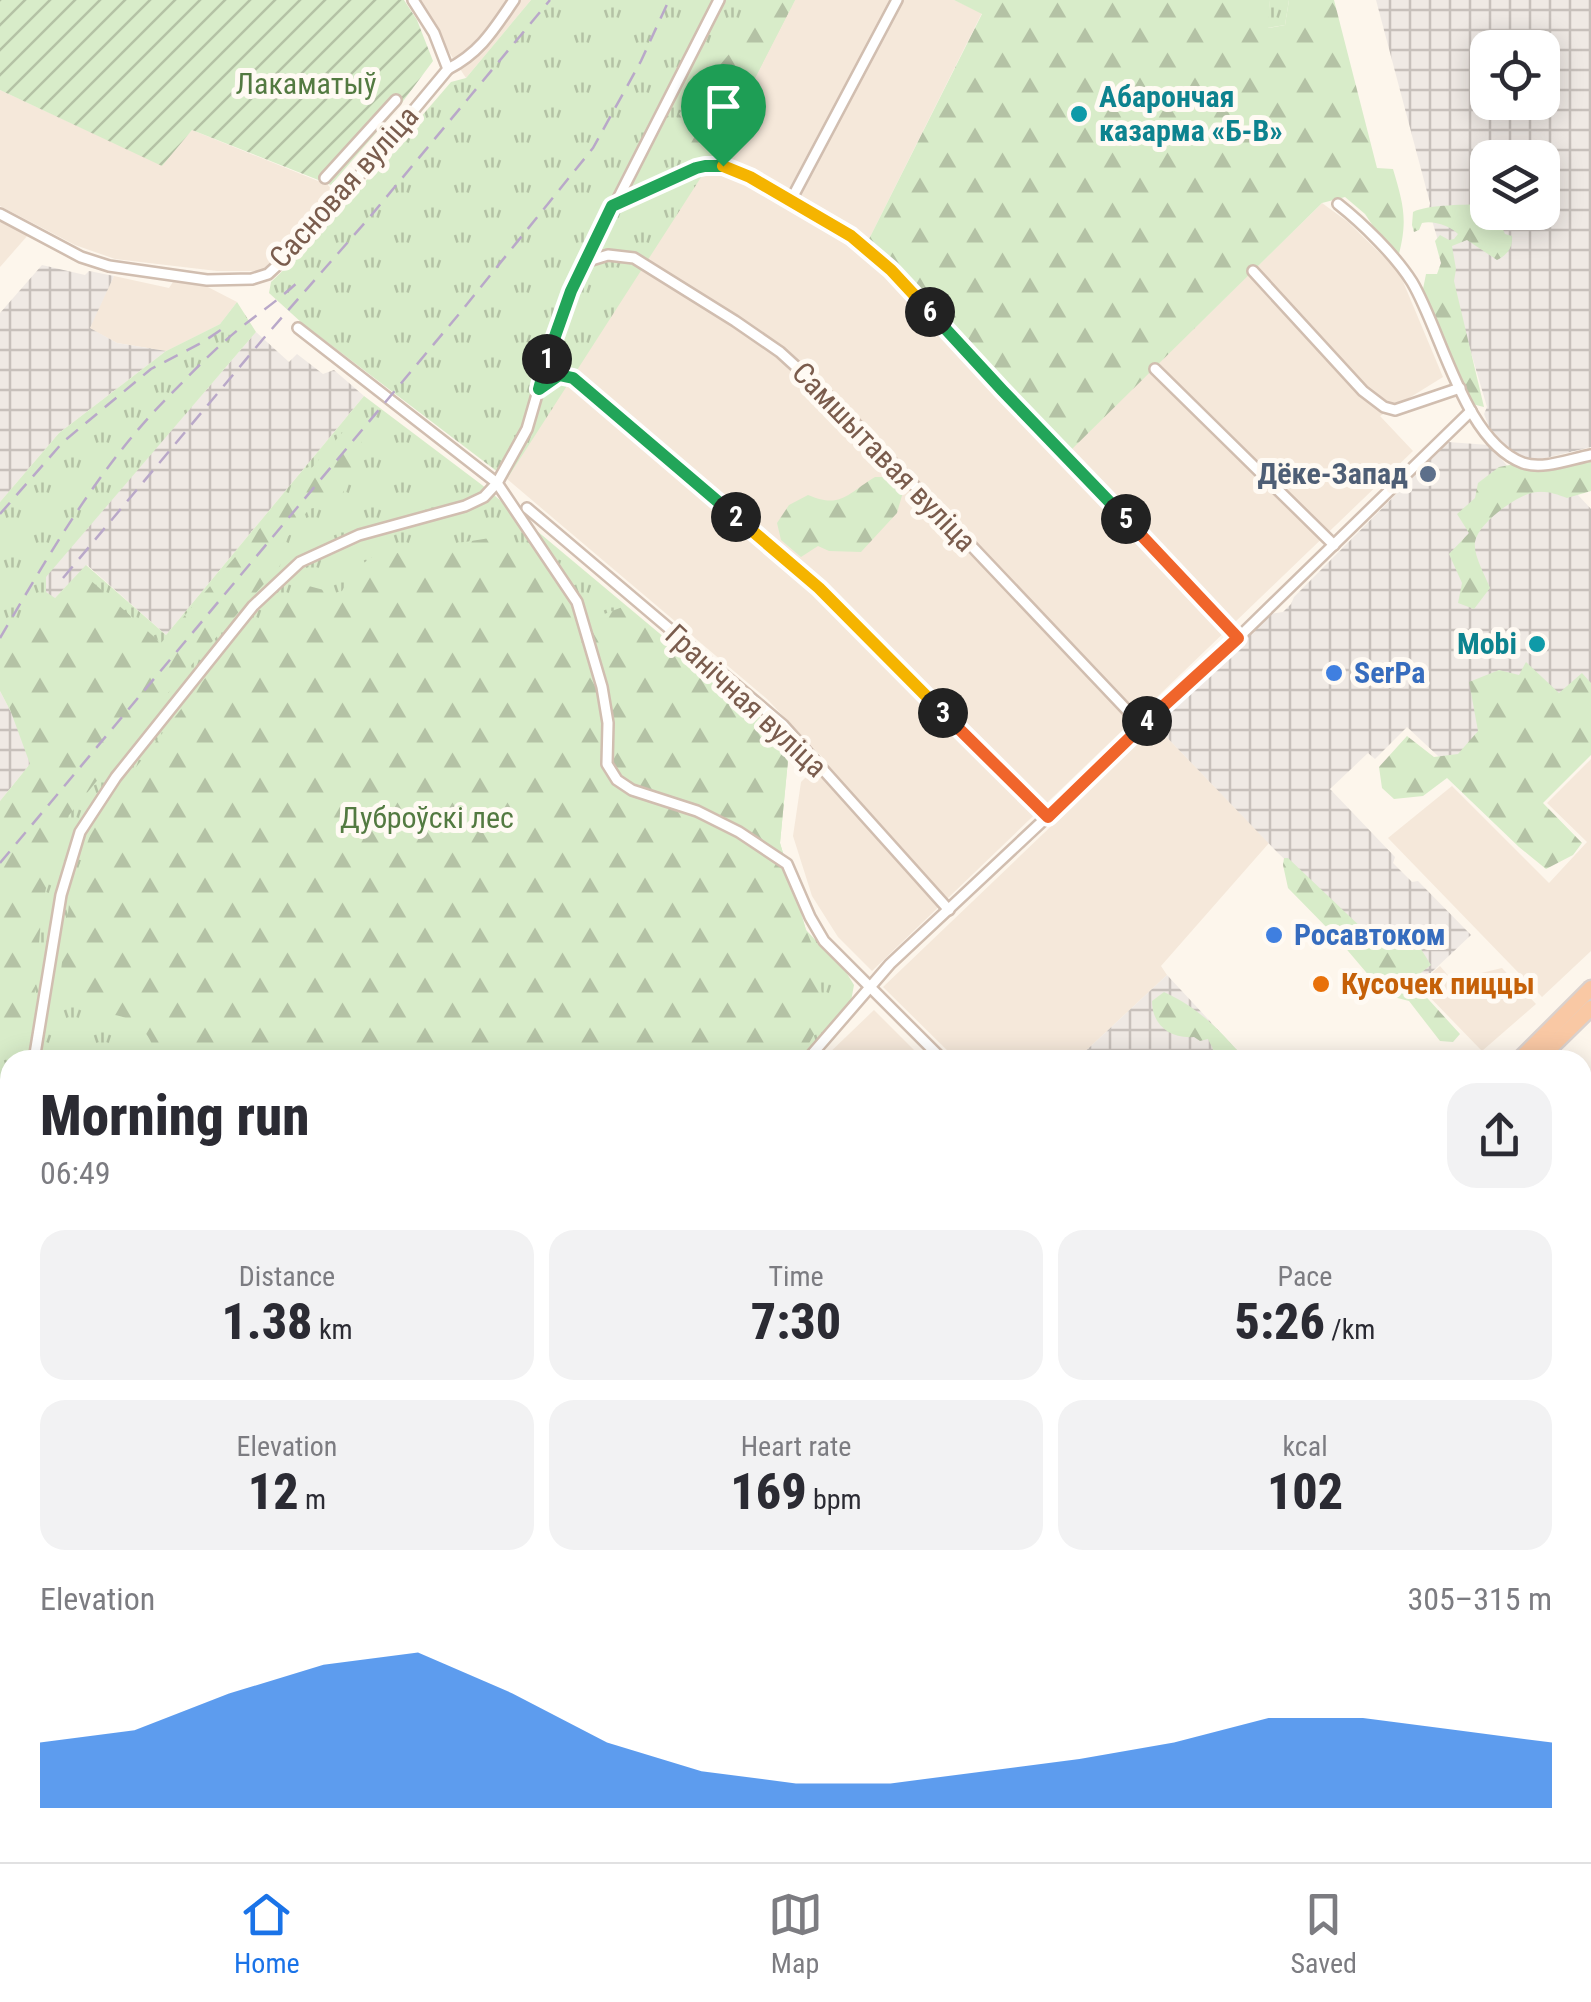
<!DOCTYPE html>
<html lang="en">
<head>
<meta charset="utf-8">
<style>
	:root { --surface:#fff; --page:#f2f2f3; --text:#2b2b33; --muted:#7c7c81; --line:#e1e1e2; --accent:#1a73e8 }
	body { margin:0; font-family:"Roboto Condensed",sans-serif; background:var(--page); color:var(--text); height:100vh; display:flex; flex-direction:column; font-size:38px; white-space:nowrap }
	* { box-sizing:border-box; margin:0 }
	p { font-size:32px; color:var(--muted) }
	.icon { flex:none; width:55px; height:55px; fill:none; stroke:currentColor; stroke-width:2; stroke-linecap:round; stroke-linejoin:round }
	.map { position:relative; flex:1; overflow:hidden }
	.drawer { position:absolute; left:0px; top:1050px; width:1592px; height:812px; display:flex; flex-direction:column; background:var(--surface); border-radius:30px 30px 0 0; box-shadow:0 5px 25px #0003 }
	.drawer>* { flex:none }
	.controls { position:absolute; left:1470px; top:30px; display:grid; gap:20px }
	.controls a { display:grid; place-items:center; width:90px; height:90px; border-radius:20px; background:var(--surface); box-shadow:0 5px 25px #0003; font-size:50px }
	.pin { position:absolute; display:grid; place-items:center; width:85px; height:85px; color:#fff; margin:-102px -42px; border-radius:50% 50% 50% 0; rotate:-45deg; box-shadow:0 0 10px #0007 }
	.pin .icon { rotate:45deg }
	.km { position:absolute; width:50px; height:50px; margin:-25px; border-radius:50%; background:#222; color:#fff; font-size:28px; line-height:50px; text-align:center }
	.round { display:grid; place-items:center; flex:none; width:105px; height:105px; border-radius:30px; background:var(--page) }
	.head { display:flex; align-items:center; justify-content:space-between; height:170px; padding:0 40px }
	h1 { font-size:55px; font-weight:800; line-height:75px }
	.stats { display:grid; grid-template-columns:repeat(3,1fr); gap:15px; height:170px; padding:10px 40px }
	.stats div { display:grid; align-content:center; border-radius:25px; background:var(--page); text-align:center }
	.stats b { font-size:50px; font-weight:800 }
	.stats small { font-size:28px; font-weight:400 }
	.stats p { font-size:28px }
	.chart { height:280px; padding:20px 40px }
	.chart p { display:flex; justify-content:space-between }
	.chart svg { width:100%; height:180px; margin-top:10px; fill:var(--accent); opacity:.7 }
	.tab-bar { display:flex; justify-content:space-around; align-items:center; height:140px; border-top:2px solid var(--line); background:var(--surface); font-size:28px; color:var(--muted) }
	.tab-bar a { display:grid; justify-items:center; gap:5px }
	.tab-bar .on { color:var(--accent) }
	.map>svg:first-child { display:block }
	.residential { fill:#f5e8da }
	.industrial { fill:url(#industrial-grid); fill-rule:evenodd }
	.grass { fill:url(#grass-tufts) }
	.forest { fill:url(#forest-firs) }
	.garden { fill:url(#garden-furrows) }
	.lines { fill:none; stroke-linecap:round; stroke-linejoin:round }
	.minor-casing { stroke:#d1beb0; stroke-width:14 }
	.trunk-casing { stroke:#dad1cd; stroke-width:19 }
	.minor { stroke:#fff; stroke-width:9 }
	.trunk { stroke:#f9c8a4; stroke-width:14 }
	.rail { stroke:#b9a8c9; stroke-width:2.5; stroke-dasharray:15 10; stroke-linecap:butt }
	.split-1-casing { stroke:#fff; stroke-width:20 }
	.split-2-casing { stroke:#fff; stroke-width:20 }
	.split-3-casing { stroke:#fff; stroke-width:20 }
	.split-4-casing { stroke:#fff; stroke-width:20 }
	.split-5-casing { stroke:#fff; stroke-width:20 }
	.split-6-casing { stroke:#fff; stroke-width:20 }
	.split-7-casing { stroke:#fff; stroke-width:20 }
	.split-1 { stroke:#22a559; stroke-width:12 }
	.split-2 { stroke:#22a559; stroke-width:12 }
	.split-3 { stroke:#f5b400; stroke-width:12 }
	.split-4 { stroke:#f0652b; stroke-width:12 }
	.split-5 { stroke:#f0652b; stroke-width:12 }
	.split-6 { stroke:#22a559; stroke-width:12 }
	.split-7 { stroke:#f5b400; stroke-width:12 }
	.culture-dot { fill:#0f9aa8; stroke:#fffaf3; stroke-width:4 }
	.service-dot { fill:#5c6f8a; stroke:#fffaf3; stroke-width:4 }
	.shop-dot { fill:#3f7fe0; stroke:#fffaf3; stroke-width:4 }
	.food-dot { fill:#e8710a; stroke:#fffaf3; stroke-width:4 }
	.labels { text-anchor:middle; stroke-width:10; stroke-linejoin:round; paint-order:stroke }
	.park-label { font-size:30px; fill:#537a41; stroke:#fffaf3 }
	.culture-label { font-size:30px; font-weight:bold; fill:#0d838f; stroke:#fffaf3; text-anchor:start }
	.street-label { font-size:30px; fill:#7a5c4d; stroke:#fffaf3 }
	.service-label { font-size:30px; font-weight:bold; fill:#4e5e75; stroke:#fffaf3; text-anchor:end }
	.shop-label { font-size:30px; font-weight:bold; fill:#366cbe; stroke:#fffaf3; text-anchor:start }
	.food-label { font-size:30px; font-weight:bold; fill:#c56008; stroke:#fffaf3; text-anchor:start }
</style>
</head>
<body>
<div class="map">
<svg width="1591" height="1862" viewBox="0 0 1591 1862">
	<defs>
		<pattern id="industrial-grid" width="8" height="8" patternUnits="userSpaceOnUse" patternTransform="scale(2.5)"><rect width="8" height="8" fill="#efe9e4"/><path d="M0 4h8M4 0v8" fill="none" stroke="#c7c0bb"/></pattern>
		<pattern id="grass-tufts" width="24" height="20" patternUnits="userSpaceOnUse" patternTransform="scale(2.5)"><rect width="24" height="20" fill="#d8ecc9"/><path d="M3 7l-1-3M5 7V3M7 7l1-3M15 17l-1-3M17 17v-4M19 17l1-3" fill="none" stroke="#b4c2a5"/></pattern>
		<pattern id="forest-firs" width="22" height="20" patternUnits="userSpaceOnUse" patternTransform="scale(2.5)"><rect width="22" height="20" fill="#d8ecc9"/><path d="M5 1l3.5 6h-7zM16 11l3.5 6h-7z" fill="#b4c2a5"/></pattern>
		<pattern id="garden-furrows" width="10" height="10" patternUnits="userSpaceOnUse" patternTransform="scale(2.5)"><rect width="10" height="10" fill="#d8ecc9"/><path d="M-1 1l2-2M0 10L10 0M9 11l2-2" fill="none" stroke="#b4c2a5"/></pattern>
	</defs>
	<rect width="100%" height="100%" fill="#fdf6ec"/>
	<g class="residential">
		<path d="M415 0H531L466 78Z"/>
		<path d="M795 0H954L982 13 869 239 1071 449 1322 203 1348 222 1399 272 1443 377 1380 416 1413 451 872 971 838 937 812 896 793 836 801 782 824 759 767 699 507 479 600 331Z"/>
		<path d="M0 90 162 165 192 130 328 185 333 192 306 230 264 271H217L115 259 75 245 0 206Z"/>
		<path d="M0 220 28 235 0 267Z"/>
		<path d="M114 276 169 288 173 282 204 285 237 302 220 324 166 351 117 343 89 328Z"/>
		<path d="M1156 726 1269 843 1161 966 1167 975 1076 1060H957L883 987Z"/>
		<path d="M1591 759V951L1542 997 1388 838 1452 786 1549 883 1587 842 1547 803Z"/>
		<path d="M1440 966 1452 980 1502 968 1536 1004 1482 1051 1418 985Z"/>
		<path d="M874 1010 924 1060H822Z"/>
		<path d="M1582 1178 1591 1187V1340L1583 1348Z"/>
		<path d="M985 1853H1042L1032 1862H994Z"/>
	</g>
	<g class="industrial">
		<path d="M1376 0H1591V447L1533 461 1520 457 1507 448 1489 427 1484 414 1487 407 1429 210 1430 203ZM1488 48H1542V102H1488ZM1488 158H1542V212H1488Z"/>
		<path d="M42 265 85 275 89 271 114 276 90 328 117 343 166 351 59 433 0 502V313Z"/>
		<path d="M256 332 289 362 297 354 323 374 334 370 364 396 166 635 87 565 54 599 45 591V577Z"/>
		<path d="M1448 442 1489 445 1525 486 1565 481 1591 509V753L1513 826 1407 727 1375 759 1368 753 1330 789 1395 857 1393 863 1412 882 1418 881 1471 935 1418 985 1278 853 1156 726 1270 614 1283 612 1291 604 1294 597Z"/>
		<path d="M0 691 35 758 0 801Z"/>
		<path d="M1167 975 1246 1060H1076Z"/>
	</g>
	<g class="grass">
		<path d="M531 0H795L716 154 507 479 302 323 269 293 271 282 315 240 451 82 466 78Z"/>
		<path d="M1270 0H1289L1285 25 1267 28Z"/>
		<path d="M237 302 256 332 46 577V592L55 598 86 565 166 635 364 396 482 485 780 734 788 760 780 843 806 930 846 972 854 985 851 1001 842 1015 801 1060H10V1388L0 1390V1197C3 1182 5 1168 0 1153V801L35 758 0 691V502L59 433 166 351 220 324Z"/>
		<path d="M1591 1508V1862H1200L1210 1852H1582V1516Z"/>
	</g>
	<g class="forest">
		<path d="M763 0H795L716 154 700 160C681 152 679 135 678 115L730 53Z"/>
		<path d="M954 0H1270L1268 28 1285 25 1289 0H1334L1377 168 1393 169C1403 203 1408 219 1399 254L1389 250 1365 214 1345 197 1322 203 1071 450 869 239 982 14Z"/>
		<path d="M1487 204 1488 212 1508 213 1501 225 1505 234 1512 236C1513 248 1507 255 1497 260L1467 240 1452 246 1456 269 1454 281 1484 407 1472 404 1423 289 1426 274H1437L1441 263 1435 241 1440 235 1449 240 1454 239 1458 234C1451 226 1433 220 1422 223L1419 230 1414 232 1412 225 1413 212C1428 204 1468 205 1487 204Z"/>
		<path d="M354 419 365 453 337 503 309 509 284 542 280 566 186 671 57 830 42 909 33 1012 0 1056V803L30 764 0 682V661L88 578 161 643Z"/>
		<path d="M1591 457V491L1567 498C1554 493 1542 489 1528 494 1511 500 1478 524 1475 542 1473 555 1485 575 1490 588L1474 609 1458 603 1462 583 1449 554 1469 533 1457 514 1475 498 1478 483 1499 467 1515 464 1532 471Z"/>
		<path d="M875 477H887L903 492 897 513 861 552 829 551 818 546 801 557 781 540 777 523 789 505 808 495C841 509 847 494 875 477Z"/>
		<path d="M496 537 537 548 576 625 625 606 780 734 788 760 780 843 806 930 814 949 821 988 823 1007 818 1027 800 1060H159C153 1047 149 1033 137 1024 115 1006 67 1021 59 987L71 888 92 830 130 775 213 668 235 650 271 603 305 585 335 593 342 591 354 570 372 557Z"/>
		<path d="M1526 662 1559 693 1582 673 1591 683V755L1543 803 1582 843 1573 855 1546 869 1519 847 1447 778 1423 796 1394 799 1382 788 1379 767 1407 736 1434 757 1458 754 1478 731 1469 682 1499 670 1519 675Z"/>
		<path d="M1284 858H1288L1384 949 1406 941 1419 946 1431 965 1418 975 1416 982 1419 989 1460 1034 1453 1042 1440 1041 1409 1001 1390 996 1371 978 1337 938 1288 888 1283 865Z"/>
		<path d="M1164 992C1201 1009 1219 1030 1246 1060H1208L1213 1049 1208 1039 1200 1041 1194 1037C1170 1039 1152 1025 1152 1001Z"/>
		<path d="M0 1344 10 1346V1383L0 1384Z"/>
		<path d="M1591 1577V1636L1583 1644V1585Z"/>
		<path d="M1591 1703V1756L1583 1762V1710Z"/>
		<path d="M1591 1807V1862H1504L1517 1853 1582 1852 1583 1810Z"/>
		<path d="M358 1853H481L489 1862H368Z"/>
		<path d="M511 1853V1852L622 1853 610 1862H512Z"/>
		<path d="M1354 1853V1852L1392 1853 1380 1862H1334Z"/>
		<path d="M1439 1853V1852L1489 1853 1479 1862H1430Z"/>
	</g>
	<path class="garden" d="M0 0H404L417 20 433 61 401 104 331 185 192 130 162 166 0 90Z"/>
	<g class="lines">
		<g class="minor-casing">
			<g id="minor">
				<path d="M448 69C481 52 494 29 514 0"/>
				<path d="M325 178 396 100"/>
				<path d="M791 200 897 0"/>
				<path d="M1338 204C1362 223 1395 255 1412 282 1442 332 1464 441 1523 463 1543 470 1570 459 1591 455"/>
				<path d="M614 205 695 168 715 165 740 172 839 227 878 257 1238 638"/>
				<path d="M0 214 81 257 109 266 207 280 252 279 268 274 308 237 448 69 434 33 413 0"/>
				<path d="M585 262 608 255 634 258 735 321 780 352 837 404 1142 726"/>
				<path d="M1253 271 1363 391 1384 407 1395 410 1460 388"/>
				<path d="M298 328 497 483 577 602 602 687 608 723 607 764 617 780 632 790 697 811 739 832 787 864 810 917 824 941 943 1060"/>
				<path d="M1155 369 1334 545"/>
				<path d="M539 389C553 378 561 370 578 381L819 588 1048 817"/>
				<path d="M527 508 783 725 949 910"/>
				<path d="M34 1060 61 895 80 832 116 777 253 606 300 562 359 535 465 506 484 497 497 483 527 429 547 360 571 291 719 0"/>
				<path d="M807 1060 890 964 1238 638 1471 411"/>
				<path d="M0 1246 10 1211"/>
				<path d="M1582 1412 1591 1404"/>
				<path d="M490 1852 498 1862"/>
				<path d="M1103 1862 1113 1852"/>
			</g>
		</g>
		<g class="trunk-casing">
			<g id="trunk">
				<path d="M1519 1060 1591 988"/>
				<path d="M1538 1060 1591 1008"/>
				<path d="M663 1862 674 1852"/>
				<path d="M685 1862 695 1852"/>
			</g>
		</g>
		<use href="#minor" class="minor"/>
		<use href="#trunk" class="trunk"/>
		<g class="rail">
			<path d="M0 514 63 442 151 369 203 342 225 327"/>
			<path d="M63 578 263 339 369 218 550 0"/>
			<path d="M0 638C49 555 98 468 167 398 190 375 213 350 239 329 259 313 280 299 299 281"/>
			<path d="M0 863 459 314 593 148 641 61 669 0"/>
			<path d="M1582 1559 1591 1552"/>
			<path d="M1582 1699 1591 1691"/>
			<path d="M1582 1770 1591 1763"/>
			<path d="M1582 1801 1591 1797"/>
			<path d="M1241 1862 1252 1852"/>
			<path d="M1494 1862 1506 1852"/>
		</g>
	</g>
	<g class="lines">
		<g class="split-1-casing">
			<path id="split-1" d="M547 359 571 291 612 206 696 168 705 166H723"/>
		</g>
		<g class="split-2-casing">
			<path id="split-2" d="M547 359 539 389 559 375 573 378 736 517"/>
		</g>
		<g class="split-3-casing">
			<path id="split-3" d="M736 517 819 588 943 713"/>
		</g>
		<g class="split-4-casing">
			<path id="split-4" d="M943 713 1048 817 1147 721"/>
		</g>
		<g class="split-5-casing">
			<path id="split-5" d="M1126 519 1238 638 1147 721"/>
		</g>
		<g class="split-6-casing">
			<path id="split-6" d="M930 312 1002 390 1126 519"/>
		</g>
		<g class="split-7-casing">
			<path id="split-7" d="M723 166 750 177 851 236 891 270 930 312"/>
		</g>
		<use href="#split-1" class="split-1"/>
		<use href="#split-2" class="split-2"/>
		<use href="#split-3" class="split-3"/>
		<use href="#split-4" class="split-4"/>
		<use href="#split-5" class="split-5"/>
		<use href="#split-6" class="split-6"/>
		<use href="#split-7" class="split-7"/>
	</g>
	<g class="culture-dot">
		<circle cx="1079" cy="114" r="10"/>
		<circle cx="1537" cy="644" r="10"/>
	</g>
	<circle class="service-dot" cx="1428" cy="474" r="10"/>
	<g class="shop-dot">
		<circle cx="1334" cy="673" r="10"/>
		<circle cx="1274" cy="935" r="10"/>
	</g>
	<circle class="food-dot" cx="1321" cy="984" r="10"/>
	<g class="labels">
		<g class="park-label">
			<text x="306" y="94">Лакаматыў</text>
			<text x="427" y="828">Дуброўскі лес</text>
		</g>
		<g class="culture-label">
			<text x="1099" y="107">Абарончая<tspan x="1099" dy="34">казарма «Б-В»</tspan></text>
			<text x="1517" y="654" text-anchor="end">Mobi</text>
		</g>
		<g class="street-label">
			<text transform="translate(344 187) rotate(-48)" y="10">Сасновая вуліца</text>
			<text transform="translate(884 457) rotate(46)" y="10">Самшытавая вуліца</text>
			<text transform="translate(746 701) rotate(43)" y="10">Гранічная вуліца</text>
		</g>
		<g class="service-label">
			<text x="1408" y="484">Дёке-Запад</text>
		</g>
		<g class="shop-label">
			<text x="1354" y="683">SerPa</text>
			<text x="1294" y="945">Росавтоком</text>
		</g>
		<g class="food-label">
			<text x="1341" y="994">Кусочек пиццы</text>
		</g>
	</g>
</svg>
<div class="controls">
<a><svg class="icon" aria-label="locate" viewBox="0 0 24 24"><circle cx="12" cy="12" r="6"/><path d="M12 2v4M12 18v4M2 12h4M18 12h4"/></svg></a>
<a><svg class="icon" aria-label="layers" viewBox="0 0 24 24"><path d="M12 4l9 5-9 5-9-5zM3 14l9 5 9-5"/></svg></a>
</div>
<div class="pin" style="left:723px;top:166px;background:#1e9e55"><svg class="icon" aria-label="arrive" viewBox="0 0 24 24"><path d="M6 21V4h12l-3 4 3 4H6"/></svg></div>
<b class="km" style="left:547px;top:359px">1</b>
<b class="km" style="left:736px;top:517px">2</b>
<b class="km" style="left:943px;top:713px">3</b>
<b class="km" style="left:1147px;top:721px">4</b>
<b class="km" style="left:1126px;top:519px">5</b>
<b class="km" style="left:930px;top:312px">6</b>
<section class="drawer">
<div class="head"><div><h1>Morning run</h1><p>06:49</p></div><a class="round"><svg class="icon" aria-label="share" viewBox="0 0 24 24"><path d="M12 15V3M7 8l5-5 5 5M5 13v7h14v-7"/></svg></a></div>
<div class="stats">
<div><p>Distance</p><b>1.38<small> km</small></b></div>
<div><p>Time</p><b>7:30</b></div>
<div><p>Pace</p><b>5:26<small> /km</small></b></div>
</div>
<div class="stats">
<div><p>Elevation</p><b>12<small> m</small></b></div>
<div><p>Heart rate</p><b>169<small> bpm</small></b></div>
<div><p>kcal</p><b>102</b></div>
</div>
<div class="chart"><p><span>Elevation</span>305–315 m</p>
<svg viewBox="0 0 160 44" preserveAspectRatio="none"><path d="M0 44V28L10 25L20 16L30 9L40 6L50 16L60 28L70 35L80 38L90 38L100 35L110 32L120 28L130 22L140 22L150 25L160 28V44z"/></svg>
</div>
</section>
</div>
<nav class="tab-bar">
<a class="on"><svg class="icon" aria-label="home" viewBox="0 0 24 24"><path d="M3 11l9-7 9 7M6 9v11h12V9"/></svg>Home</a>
<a><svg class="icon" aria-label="map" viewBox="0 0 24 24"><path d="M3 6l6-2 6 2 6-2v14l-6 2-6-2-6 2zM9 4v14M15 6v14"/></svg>Map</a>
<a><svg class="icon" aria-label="saved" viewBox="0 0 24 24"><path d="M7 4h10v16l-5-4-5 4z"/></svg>Saved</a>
</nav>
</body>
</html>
